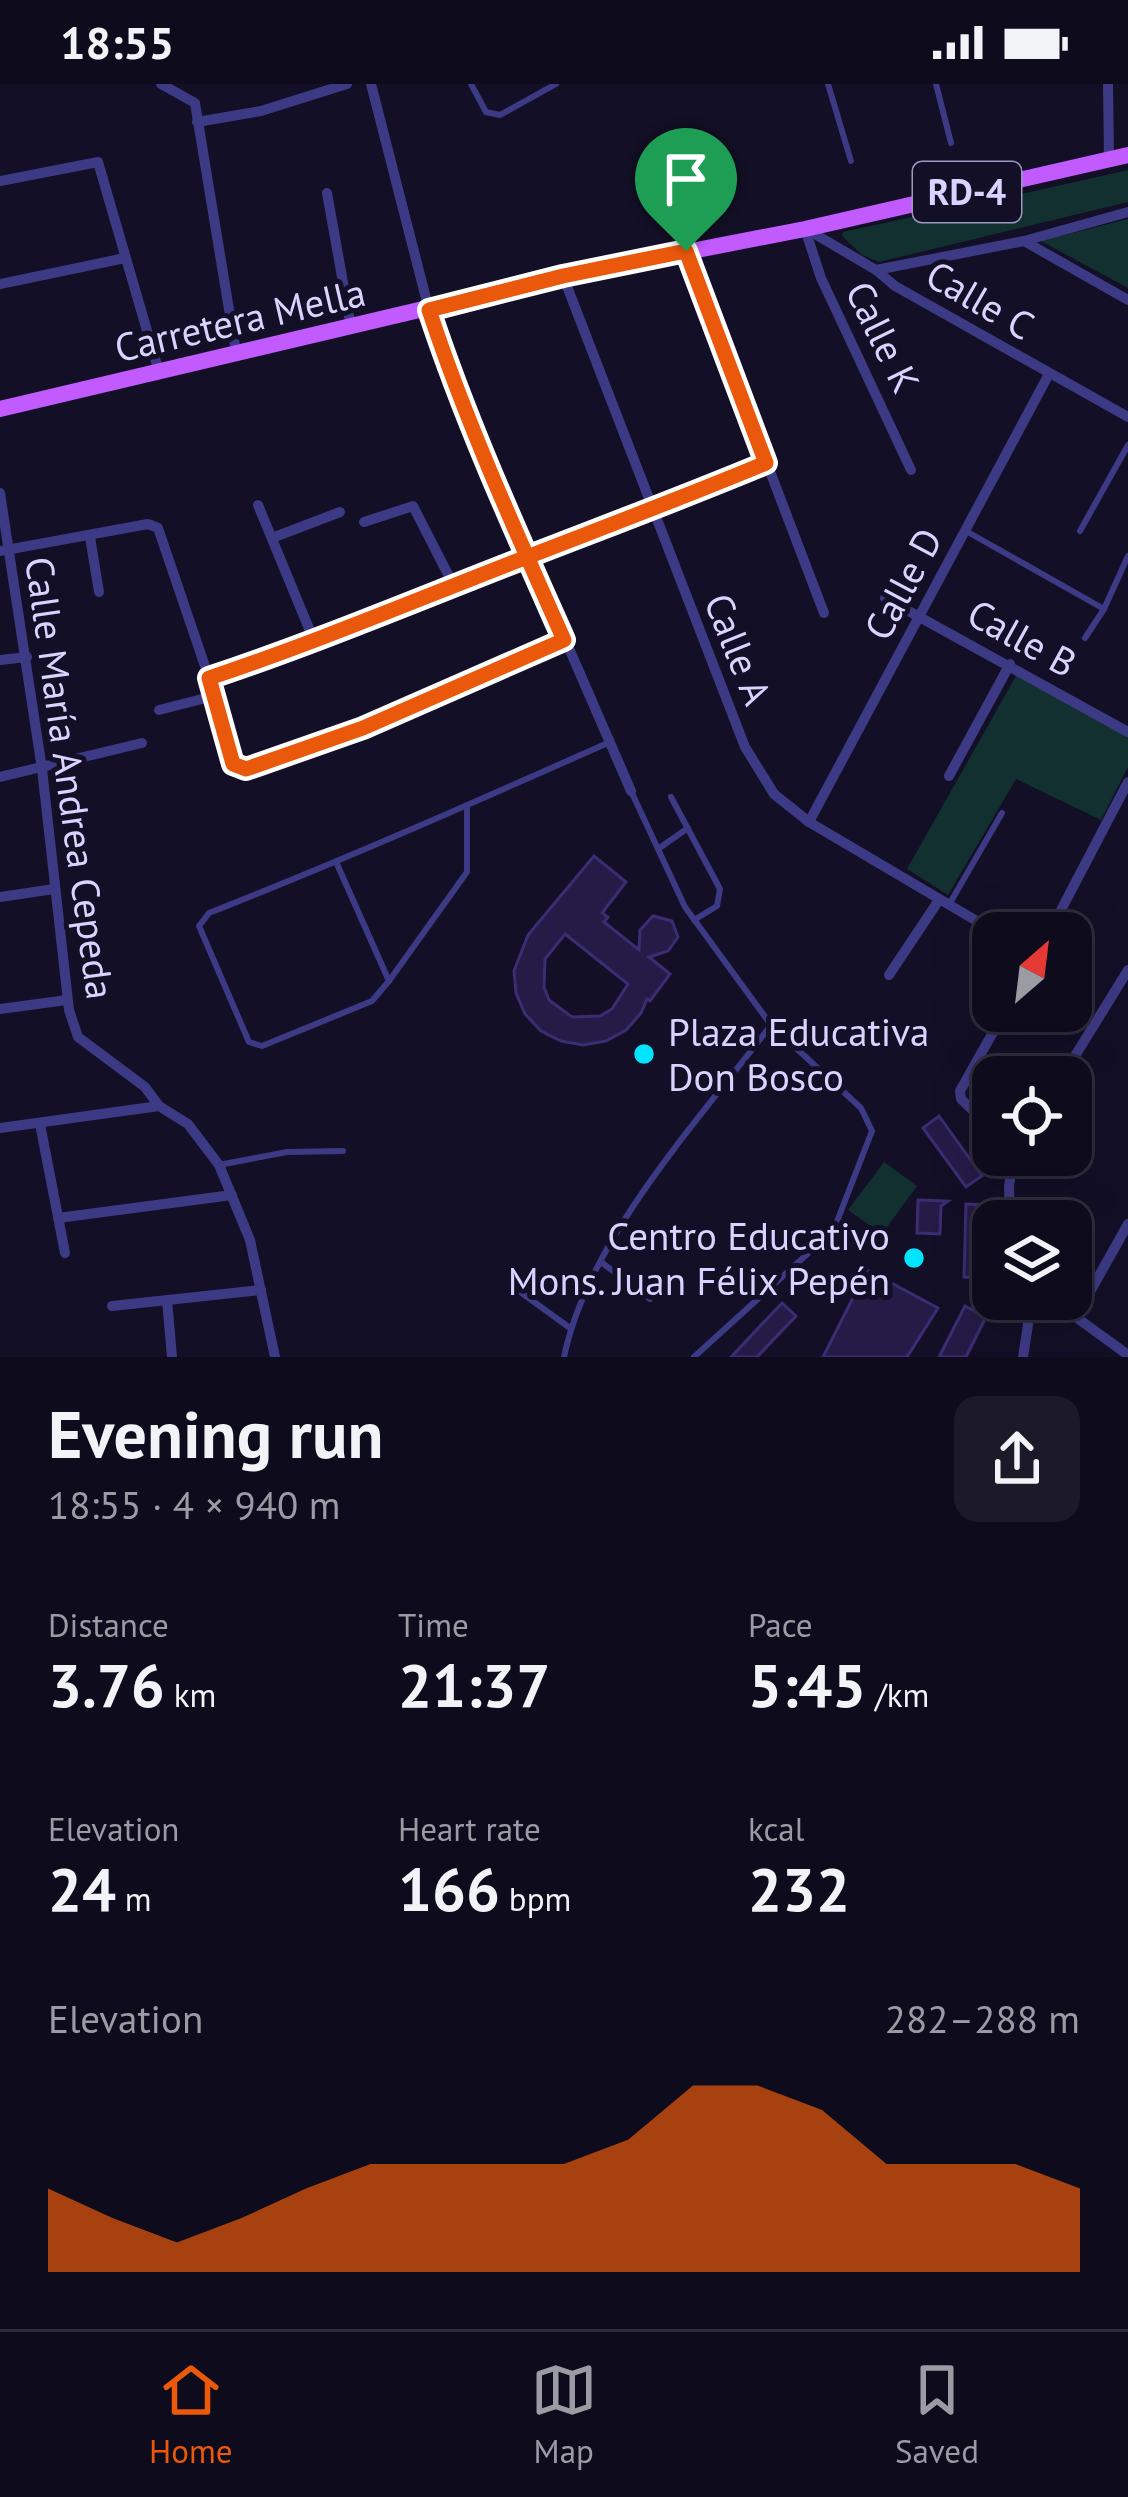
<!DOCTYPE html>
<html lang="en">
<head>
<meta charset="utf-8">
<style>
	:root { --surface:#0e0b1c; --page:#1c1929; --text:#f1f3f6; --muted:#9b9ba3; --line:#2e2b3b; --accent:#ea580c }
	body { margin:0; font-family:"PT Sans",sans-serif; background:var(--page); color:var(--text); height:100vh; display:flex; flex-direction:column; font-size:45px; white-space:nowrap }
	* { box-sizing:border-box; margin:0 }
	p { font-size:39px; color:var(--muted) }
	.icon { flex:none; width:66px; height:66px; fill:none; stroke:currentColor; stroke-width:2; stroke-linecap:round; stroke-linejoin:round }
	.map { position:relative; height:1273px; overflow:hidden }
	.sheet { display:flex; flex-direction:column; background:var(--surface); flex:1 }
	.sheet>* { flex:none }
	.needle { width:78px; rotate:28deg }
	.tools { position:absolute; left:972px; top:828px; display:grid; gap:24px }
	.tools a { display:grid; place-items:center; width:120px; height:120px; border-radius:24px; background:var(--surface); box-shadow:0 12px 48px #0002,0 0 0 3px var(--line); font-size:60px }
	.pin { position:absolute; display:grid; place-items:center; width:102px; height:102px; color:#fff; margin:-123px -51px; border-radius:50% 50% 50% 0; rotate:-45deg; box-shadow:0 0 12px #0007 }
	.pin .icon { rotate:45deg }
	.round { display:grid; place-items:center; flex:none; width:126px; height:126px; border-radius:24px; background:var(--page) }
	.head { display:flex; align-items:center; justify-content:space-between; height:204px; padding:0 48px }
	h1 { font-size:66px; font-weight:700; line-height:90px }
	.stats { display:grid; grid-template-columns:repeat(3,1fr); gap:18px; height:204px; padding:12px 48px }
	.stats div { display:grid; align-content:center }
	.stats b { font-size:60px; font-weight:700 }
	.stats small { font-size:33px; font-weight:400 }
	.stats p { font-size:33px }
	.chart { height:336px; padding:24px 48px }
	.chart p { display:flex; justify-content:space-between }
	.chart svg { width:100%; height:216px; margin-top:12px; fill:var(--accent); opacity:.7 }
	.status { display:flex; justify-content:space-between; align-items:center; height:84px; padding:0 60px; background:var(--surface); direction:ltr }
	.status svg { height:33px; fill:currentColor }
	.menu { display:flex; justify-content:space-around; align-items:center; height:168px; border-top:3px solid var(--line); background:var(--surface); font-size:33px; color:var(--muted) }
	.menu a { display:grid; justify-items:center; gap:6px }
	.menu .active { color:var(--accent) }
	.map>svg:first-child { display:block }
	.green { fill:#12302f }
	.building { fill:#241b47; stroke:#3b2d73; stroke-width:3; fill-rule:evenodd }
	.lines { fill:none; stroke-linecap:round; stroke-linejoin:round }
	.lane { stroke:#3d3a85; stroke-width:6 }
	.street { stroke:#3d3a85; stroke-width:10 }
	.primary { stroke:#c25bff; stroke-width:16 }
	.route-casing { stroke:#fff; stroke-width:24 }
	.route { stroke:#ea580c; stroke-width:15 }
	.poi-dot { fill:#00e5ff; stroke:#130f26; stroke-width:4.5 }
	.labels { text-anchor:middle; stroke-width:10; stroke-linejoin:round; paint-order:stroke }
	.shield { fill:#130f26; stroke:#9e99be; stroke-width:3 }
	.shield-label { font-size:36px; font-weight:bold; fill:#d9d4ff }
	.street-label { font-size:39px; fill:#d9d4ff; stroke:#130f26 }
	.poi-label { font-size:39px; fill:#d9d4ff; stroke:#130f26; text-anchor:start }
</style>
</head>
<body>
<div class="status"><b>18:55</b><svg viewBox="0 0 49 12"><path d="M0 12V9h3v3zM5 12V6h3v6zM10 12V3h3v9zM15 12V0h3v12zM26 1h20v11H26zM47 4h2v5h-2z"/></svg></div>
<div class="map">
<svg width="1128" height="1273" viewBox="0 0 1128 1273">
	<rect width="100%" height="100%" fill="#130f26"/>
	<g class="green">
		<path d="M1128 86V118L879 178 862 171 842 152 843 148 917 132 932 138 997 122 1013 112Z"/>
		<path d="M1128 135V204L1041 157Z"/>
		<path d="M1016 592 1128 653V683L1101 736 1016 695 948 811 907 785Z"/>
		<path d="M884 1078 917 1102 882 1150 848 1126Z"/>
	</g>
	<g class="building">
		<path d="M594 772 626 798 602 829 608 833 604 838 639 866 640 846 653 832 672 837 678 853 668 867 649 873 670 890 650 917 647 915 641 929 626 946 606 957 583 961 561 957 541 947 525 930 516 909 514 887 528 851ZM565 850 628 900 612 925 600 932 572 933 549 916 544 903 545 875Z"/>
		<path d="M939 1032 982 1092 966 1103 923 1044Z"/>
		<path d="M918 1116 948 1117 941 1122 940 1150 917 1149Z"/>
		<path d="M966 1120 986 1121 984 1194 964 1193Z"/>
		<path d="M867 1186 938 1224 907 1273H823Z"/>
		<path d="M782 1219 796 1232 757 1273H731Z"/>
		<path d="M965 1222 986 1233 966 1273H939Z"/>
	</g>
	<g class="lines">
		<g class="lane">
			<path d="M471 0 486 28 500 31 556 0"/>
			<path d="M828 0 851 77"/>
			<path d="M936 0 951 59"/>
			<path d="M966 447 1104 525"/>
			<path d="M1080 447 1128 361"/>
			<path d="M1085 554 1104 525 1128 472"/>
			<path d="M631 707 685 823 771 941 861 1024 872 1047 836 1140 826 1153 694 1273"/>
			<path d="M671 713 720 805 717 822 694 836"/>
			<path d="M467 721V788L389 897 372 917 262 962 249 958 199 842 209 829C344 776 477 717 610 658"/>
			<path d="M658 765 688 744"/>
			<path d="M337 780 389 897"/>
			<path d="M950 819 1002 729"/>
			<path d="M219 1081 287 1068 343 1067"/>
			<path d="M601 1178 650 1215"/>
			<path d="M512 1202 570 1244"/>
			<path d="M564 1273C589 1153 698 1038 771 941"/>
		</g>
		<g class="street">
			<path d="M161 0 195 19 236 268"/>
			<path d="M371 0 429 226 452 295 631 707"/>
			<path d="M1108 0 1109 75"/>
			<path d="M197 38 261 27 347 0"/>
			<path d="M0 97 98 78 159 288"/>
			<path d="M327 109 351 243"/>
			<path d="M805 145 821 194 911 386"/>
			<path d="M808 146 876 186 895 202 1128 333"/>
			<path d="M1024 157 1128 216"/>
			<path d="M686 167 824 529"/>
			<path d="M876 186 1024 157 1128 128"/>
			<path d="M563 192 745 663 774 710 809 738 997 849"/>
			<path d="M0 200 125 174"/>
			<path d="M0 409 42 685 69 926 78 953 145 1003 159 1022 188 1040 219 1081 250 1156 275 1273"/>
			<path d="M258 421 315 559"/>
			<path d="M364 438 413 422 454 502"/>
			<path d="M90 453 99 508"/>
			<path d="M272 454 340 428"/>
			<path d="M0 467 148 440 158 444 209 594 234 680 246 685 363 644 564 557"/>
			<path d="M885 514 1128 648"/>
			<path d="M0 576 27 573"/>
			<path d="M209 594 363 541 766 379"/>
			<path d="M159 626 214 612"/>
			<path d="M949 692 1010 580"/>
			<path d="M0 693 142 659"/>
			<path d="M809 738 1049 290"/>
			<path d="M0 813 54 805"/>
			<path d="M1049 849 1128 698"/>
			<path d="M889 891 939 816"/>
			<path d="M0 925 67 916"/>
			<path d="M1062 993 1128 886"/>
			<path d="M40 1040 65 1169"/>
			<path d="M0 1044 159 1022"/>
			<path d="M993 1046 961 1015 960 1007 1005 927"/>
			<path d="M58 1134 232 1111"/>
			<path d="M1010 1137 1009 1101 1015 1071"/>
			<path d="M1051 1215 1128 1271"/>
			<path d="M167 1216 172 1273"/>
			<path d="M112 1222 261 1206"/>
			<path d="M1077 1231 1128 1140"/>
			<path d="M1023 1273 1032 1215"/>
		</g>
		<path class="primary" d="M0 325 563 192 805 145 1128 71"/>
	</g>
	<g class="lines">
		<g class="route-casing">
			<path id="route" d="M686 167 766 379C687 412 607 442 527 473 421 514 317 558 209 594L233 680 246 685 363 644 564 556C516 448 466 338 429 226L563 192 686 167"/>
		</g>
		<use href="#route" class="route"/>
	</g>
	<g class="poi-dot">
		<circle cx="644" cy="970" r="12"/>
		<circle cx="914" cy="1174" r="12"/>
	</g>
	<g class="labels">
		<rect class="shield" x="913" y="78" width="108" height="60" rx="9"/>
		<g class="shield-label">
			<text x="967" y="121">RD-4</text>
		</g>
		<g class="street-label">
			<text transform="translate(980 216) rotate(30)" y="14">Calle C</text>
			<text transform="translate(240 236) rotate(-13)" y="14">Carretera Mella</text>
			<text transform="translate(883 253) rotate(64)" y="14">Calle K</text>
			<text transform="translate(903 500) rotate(-62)" y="14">Calle D</text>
			<text transform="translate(1022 554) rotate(29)" y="14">Calle B</text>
			<text transform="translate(738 565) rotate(68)" y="14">Calle A</text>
			<text transform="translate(70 694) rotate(82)" y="14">Calle María Andrea Cepeda</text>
		</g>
		<g class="poi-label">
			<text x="668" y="962">Plaza Educativa<tspan x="668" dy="45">Don Bosco</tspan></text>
			<text x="890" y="1166" text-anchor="end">Centro Educativo<tspan x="890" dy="45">Mons. Juan Félix Pepén</tspan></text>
		</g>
	</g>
</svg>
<div class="tools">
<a><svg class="needle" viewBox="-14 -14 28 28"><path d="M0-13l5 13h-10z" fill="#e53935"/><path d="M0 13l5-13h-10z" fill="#9b9ba3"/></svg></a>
<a><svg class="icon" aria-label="locate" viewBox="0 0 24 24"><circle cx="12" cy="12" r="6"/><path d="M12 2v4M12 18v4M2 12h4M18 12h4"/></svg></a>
<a><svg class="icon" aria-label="layers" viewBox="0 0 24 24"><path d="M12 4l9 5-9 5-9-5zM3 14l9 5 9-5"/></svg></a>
</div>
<div class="pin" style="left:686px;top:167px;background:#1e9e55"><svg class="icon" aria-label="arrive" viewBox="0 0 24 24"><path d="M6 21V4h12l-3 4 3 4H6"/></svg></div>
</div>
<section class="sheet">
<div class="head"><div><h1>Evening run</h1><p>18:55 · 4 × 940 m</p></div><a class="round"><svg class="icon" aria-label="share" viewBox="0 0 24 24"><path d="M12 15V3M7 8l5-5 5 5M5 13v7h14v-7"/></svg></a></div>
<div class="stats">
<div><p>Distance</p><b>3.76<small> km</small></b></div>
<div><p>Time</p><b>21:37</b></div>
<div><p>Pace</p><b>5:45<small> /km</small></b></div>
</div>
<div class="stats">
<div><p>Elevation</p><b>24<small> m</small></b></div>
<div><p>Heart rate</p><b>166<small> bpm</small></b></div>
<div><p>kcal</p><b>232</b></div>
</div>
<div class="chart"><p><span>Elevation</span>282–288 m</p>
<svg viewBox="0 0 160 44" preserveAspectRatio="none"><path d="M0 44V27L10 33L20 38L30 33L40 27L50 22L60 22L70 22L80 22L90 17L100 6L110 6L120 11L130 22L140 22L150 22L160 27V44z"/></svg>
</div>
</section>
<nav class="menu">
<a class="active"><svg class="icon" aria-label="home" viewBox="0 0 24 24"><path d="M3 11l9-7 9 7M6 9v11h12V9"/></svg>Home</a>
<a><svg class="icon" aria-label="map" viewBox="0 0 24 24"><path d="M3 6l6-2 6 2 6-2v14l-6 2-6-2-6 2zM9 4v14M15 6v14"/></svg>Map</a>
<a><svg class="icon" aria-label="saved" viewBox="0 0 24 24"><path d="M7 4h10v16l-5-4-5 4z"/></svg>Saved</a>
</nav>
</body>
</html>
